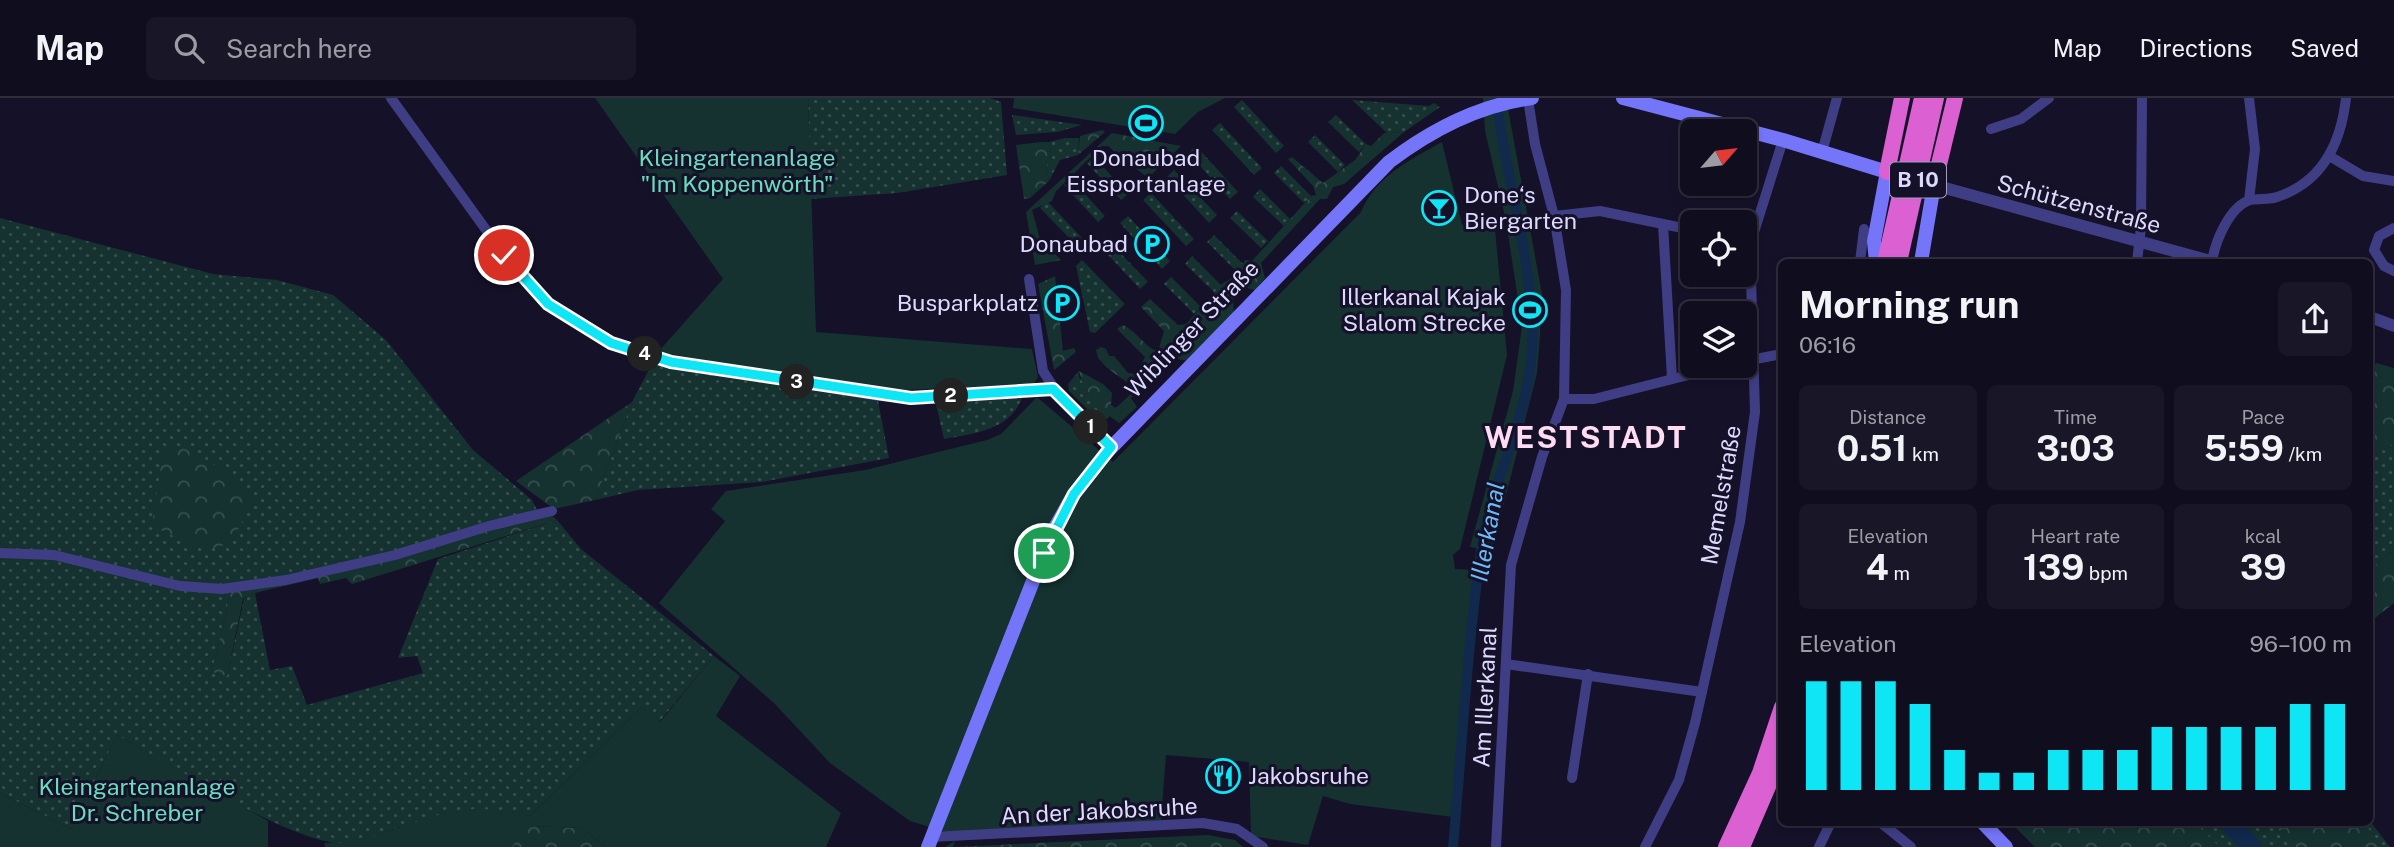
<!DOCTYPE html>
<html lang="en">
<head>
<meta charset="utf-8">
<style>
	:root { --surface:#100d1e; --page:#191627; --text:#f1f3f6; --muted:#9c9ca4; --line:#302d3c; --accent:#0ee5f5 }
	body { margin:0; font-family:"Public Sans",sans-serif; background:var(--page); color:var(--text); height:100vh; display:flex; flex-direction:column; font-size:26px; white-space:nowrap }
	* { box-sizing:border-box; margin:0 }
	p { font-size:23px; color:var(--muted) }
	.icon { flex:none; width:38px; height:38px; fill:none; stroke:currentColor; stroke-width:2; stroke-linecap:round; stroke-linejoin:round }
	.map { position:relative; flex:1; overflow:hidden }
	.details { position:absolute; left:1778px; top:161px; width:595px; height:567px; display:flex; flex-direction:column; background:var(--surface); border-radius:10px; box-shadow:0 4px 10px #0003,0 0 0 2px var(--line) }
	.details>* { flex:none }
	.needle { width:46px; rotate:62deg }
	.buttons { position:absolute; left:1680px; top:21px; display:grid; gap:14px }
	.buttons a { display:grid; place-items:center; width:77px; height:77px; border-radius:10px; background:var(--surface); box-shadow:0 4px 10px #0003,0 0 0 2px var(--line); font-size:35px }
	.pin { position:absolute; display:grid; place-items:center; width:60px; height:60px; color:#fff; margin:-30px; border:4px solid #fff; border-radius:50%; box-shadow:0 2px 7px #0007 }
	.km { position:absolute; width:35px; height:35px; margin:-18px; border-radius:50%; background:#222; color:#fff; font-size:19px; line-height:35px; text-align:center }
	.round { display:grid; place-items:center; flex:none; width:74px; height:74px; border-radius:10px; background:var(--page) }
	.head { display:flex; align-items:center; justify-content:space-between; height:119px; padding:0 21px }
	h1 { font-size:38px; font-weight:700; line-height:52px }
	.stats { display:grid; grid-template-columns:repeat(3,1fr); gap:10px; height:119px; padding:7px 21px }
	.stats div { display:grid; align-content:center; border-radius:10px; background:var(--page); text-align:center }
	.stats b { font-size:35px; font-weight:700 }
	.stats small { font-size:19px; font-weight:400 }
	.stats p { font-size:19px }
	.chart { height:196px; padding:14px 21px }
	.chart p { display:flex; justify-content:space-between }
	.chart svg { width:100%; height:126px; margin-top:7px; stroke:var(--accent); stroke-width:6 }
	header { display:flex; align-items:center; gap:42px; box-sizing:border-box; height:98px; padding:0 35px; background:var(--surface); border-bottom:2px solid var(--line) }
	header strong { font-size:33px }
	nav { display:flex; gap:38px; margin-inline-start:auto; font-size:24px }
	.search { width:490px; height:63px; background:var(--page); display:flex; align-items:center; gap:18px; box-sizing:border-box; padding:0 24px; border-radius:10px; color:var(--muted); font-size:26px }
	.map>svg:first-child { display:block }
	.grass { fill:url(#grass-dots) }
	.forest { fill:url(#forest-crowns) }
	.garden { fill:#153230 }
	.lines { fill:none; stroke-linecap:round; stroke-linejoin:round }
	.canal { stroke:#11294d; stroke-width:10 }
	.river { stroke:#11294d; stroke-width:19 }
	.minor { stroke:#3f3e85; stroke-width:10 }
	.tertiary { stroke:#3f3e85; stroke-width:12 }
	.secondary { stroke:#7575fa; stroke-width:14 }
	.trunk { stroke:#db60d2; stroke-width:16 }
	.trunk-bridge { stroke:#db60d2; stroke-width:16 }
	.route-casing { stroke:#fff; stroke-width:14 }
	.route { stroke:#0ee5f5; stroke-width:9 }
	.labels { text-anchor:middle; stroke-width:6; stroke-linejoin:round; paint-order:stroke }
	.shield { fill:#151128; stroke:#a19ebe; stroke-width:2 }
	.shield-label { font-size:21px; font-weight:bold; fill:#dddafe }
	.park-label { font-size:23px; fill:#68dcbc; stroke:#151128 }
	.poi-label { font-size:23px; fill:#dddafe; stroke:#151128; text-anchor:end }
	.street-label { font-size:23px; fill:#dddafe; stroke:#151128 }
	.water-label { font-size:24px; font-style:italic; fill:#6dbcf9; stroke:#151128 }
	.district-label { font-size:30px; font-weight:bold; letter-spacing:2px; fill:#fedcf2; stroke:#151128 }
</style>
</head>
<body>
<header>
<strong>Map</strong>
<div class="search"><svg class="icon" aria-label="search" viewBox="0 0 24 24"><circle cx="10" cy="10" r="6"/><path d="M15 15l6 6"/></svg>Search here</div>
<nav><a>Map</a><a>Directions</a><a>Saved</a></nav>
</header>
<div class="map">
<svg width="2394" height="749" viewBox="0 0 2394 749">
	<defs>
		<pattern id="grass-dots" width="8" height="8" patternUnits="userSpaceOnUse" patternTransform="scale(1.75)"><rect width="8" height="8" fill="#153230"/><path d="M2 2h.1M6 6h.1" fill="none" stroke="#374f4f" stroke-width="1.8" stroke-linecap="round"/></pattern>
		<pattern id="forest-crowns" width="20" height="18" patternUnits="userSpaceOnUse" patternTransform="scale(1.75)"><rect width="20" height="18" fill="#153230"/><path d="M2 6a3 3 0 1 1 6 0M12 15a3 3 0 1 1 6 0" fill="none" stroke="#374f4f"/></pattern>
	</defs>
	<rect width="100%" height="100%" fill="#151128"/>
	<g class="grass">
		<path d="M808 0H990L1001 4 1007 77 897 95 811 101Z"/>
		<path d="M1242 2 1284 48 1276 55 1234 9Z"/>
		<path d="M1352 2 1429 8 1434 5 1440 9 1404 34 1387 35Z"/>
		<path d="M1012 17 1082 27 1057 34 1016 37Z"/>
		<path d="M1336 17 1366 46 1359 54 1328 24Z"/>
		<path d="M1220 25 1262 70 1254 77 1212 32Z"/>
		<path d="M1315 37 1345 67 1338 74 1308 44Z"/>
		<path d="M1065 40H1079L1078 57 1060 62 1049 83 1046 68 1052 61 1049 44Z"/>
		<path d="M1196 48 1238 94 1230 101 1188 55Z"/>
		<path d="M1094 59 1128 96 1121 102 1087 65Z"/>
		<path d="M1281 68 1311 98 1304 105 1274 75Z"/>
		<path d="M1174 72 1217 117 1209 125 1167 79Z"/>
		<path d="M1071 81 1105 118 1098 124 1064 87Z"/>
		<path d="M1260 91 1290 121 1284 128 1253 99Z"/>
		<path d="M1151 95 1194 141 1186 148 1143 102Z"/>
		<path d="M1047 103 1082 140 1075 146 1040 110Z"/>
		<path d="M1237 113 1268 143 1261 150 1230 120Z"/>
		<path d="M1128 118 1170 163 1162 171 1120 125Z"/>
		<path d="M0 120 213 176 277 182 333 197 386 242 473 352 532 402 537 412 395 455 240 487 180 486 72 457 0 452Z"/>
		<path d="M1214 137 1244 167 1237 174 1207 144Z"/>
		<path d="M1105 139 1148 184 1140 191 1098 146Z"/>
		<path d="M1192 158 1222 188 1215 195 1185 166Z"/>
		<path d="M1082 162 1125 206 1095 235 1090 234 1076 168Z"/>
		<path d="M1171 179 1201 209 1194 216 1164 186Z"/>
		<path d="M653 264 878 303 889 360 762 384 638 392 595 402 632 304Z"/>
		<path d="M1079 273V279L1110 318 1102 326 1069 293 1068 286Z"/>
		<path d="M1022 300C1009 333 974 335 944 341L936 306Z"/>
		<path d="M2394 345V452L2370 471V361Z"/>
		<path d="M557 422 581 451 714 558 659 624 641 610 530 718C484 708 438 718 394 731 379 736 363 744 348 746 296 749 166 665 117 637L71 731 0 695V457L54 459 180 491 231 493 212 574 227 578 244 501 255 495 270 572 292 568 307 607 423 575 417 558 398 560 438 461Z"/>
		<path d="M2370 723 2390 749H2063L2046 725Z"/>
	</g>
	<g class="forest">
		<path d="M1102 32 1105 34 1078 57 1080 38Z"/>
		<path d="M1404 34 1344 86 1333 89 1327 101H1320L1261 165 1265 180 1255 192 1243 189 1233 199 1234 217 1188 263 1172 260 1144 281 1131 300 1137 309 1119 325 1103 313 1094 298 1086 297 1079 273 1103 286 1112 295 1111 307 1116 310 1136 291C1124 280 1098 269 1096 252L1101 249 1106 251 1109 258H1114L1128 275 1136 276 1145 259 1117 231 1123 227C1136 233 1142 245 1154 252L1159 250 1164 233 1141 209 1150 201 1178 227 1186 226 1223 185 1236 178 1245 162 1252 163 1311 98 1316 97 1313 88 1288 61 1292 59 1323 85 1355 62 1366 46 1371 48 1384 35Z"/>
		<path d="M1112 35 1181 48 1148 80 1108 48H1102L1056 93 1052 103 1032 112 1040 141 1061 162 1035 167 1026 114Z"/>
		<path d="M1041 44H1049L1052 61 1046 68 1049 83 1030 100 1024 101 1016 47Z"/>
		<path d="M1055 178 1063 253 1074 250 1076 254 1054 272 1038 186Z"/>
		<path d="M2376 265 2394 270V345L2370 361V274Z"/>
		<path d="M632 304 595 402 554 411 516 383Z"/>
		<path d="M185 349 226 374 253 399C226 470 211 455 152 428L163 353Z"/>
		<path d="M538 417H551L557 422 352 486 346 480 320 486 318 480 255 495 243 501 227 578 212 574 231 493Z"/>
		<path d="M2394 452V505L2370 524V471Z"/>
		<path d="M2011 725H2195L2220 749H2035Z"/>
		<path d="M2272 725H2364L2383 749H2296Z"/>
		<path d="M529 728 582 730 606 749H511Z"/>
		<path d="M1208 737 1235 742 1243 749H945L955 743 953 749Z"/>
	</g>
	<g class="garden">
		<path d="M595 0H808L816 234 1032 251 1038 279 1034 286 883 293 658 254 723 181Z"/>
		<path d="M1014 0H1225L1198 14 1175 36 1013 10Z"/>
		<path d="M1483 0H1506L1542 196 1540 238 1537 275 1492 453 1470 449 1513 293 1522 228 1506 123 1485 33Z"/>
		<path d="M1442 44 1462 127 1494 121 1507 257 1460 451 1453 457 1455 471 1475 472 1453 719 1350 706 1323 698 1308 747 1251 738 1249 664 1166 657 1161 722 1077 730 946 734 910 723 830 665 774 605 659 505 725 423 711 411 726 393 865 372 987 342 1001 336 1037 299 1113 364 1361 114C1376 78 1410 62 1442 44Z"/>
		<path d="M714 558 740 578 716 618 841 715 826 749H606L582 730 530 728 511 749H325L324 745C377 747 424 712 477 711 495 711 513 714 530 718L642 609 660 624Z"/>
		<path d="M117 637 268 723V749H0V695L71 731Z"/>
	</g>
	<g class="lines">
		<path class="canal" d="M1453 749C1462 651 1467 550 1481 453 1490 388 1525 326 1531 263 1539 180 1506 83 1496 0"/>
		<path class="river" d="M2228 724 2252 749"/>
		<g class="minor">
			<path d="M391 0 515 172 548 206 611 245 671 264 879 298 911 300 1053 291"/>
			<path d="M1991 31 2021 21 2049 0"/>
			<path d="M1822 54 1837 0"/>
			<path d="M2331 59 2363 78 2394 83"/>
			<path d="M2249 102 2255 51 2249 0"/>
			<path d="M1554 118 1600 113 1692 132"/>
			<path d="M1663 127 1672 280"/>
			<path d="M2394 130 2379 138 2374 152 2384 168 2394 173"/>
			<path d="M1860 164 1864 131"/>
			<path d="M2137 164 2141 129 2142 0"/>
			<path d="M2212 164C2215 144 2229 109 2250 102 2259 100 2269 102 2277 99 2323 84 2341 45 2346 0"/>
			<path d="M1029 181 1043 273 1059 298 1111 349"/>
			<path d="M1745 263 1782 256"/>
			<path d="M1564 301H1594L1724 268"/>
			<path d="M0 455 54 457 180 488 222 491 286 482 395 457 489 428 552 413"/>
			<path d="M1506 566 1702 594"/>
			<path d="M1572 680 1588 576"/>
			<path d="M1880 724 1911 749"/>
			<path d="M931 739 1203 725 1237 731 1263 749"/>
			<path d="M1496 749 1511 467 1542 359 1564 301 1566 192 1554 118 1535 46 1528 1"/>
			<path d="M1645 749 1679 682 1695 625 1740 424 1755 314 1750 147 1783 42"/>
			<path d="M1819 749 1831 724"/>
		</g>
		<g class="tertiary">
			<path d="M1934 87 2214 164"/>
			<path d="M2370 219 2394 228"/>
		</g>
		<g class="secondary">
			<path d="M1623 0 1783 42 1897 77"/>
			<path d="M1876 164 1874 143 1887 74"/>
			<path d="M1921 164 1934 87 1925 85"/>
			<path d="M1982 724 2006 749"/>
			<path d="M928 749 1052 435 1074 396 1106 355 1389 64C1431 32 1480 7 1532 0"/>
		</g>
		<g class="trunk">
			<path d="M1887 74 1902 0"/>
			<path d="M1934 87 1955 0"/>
			<path d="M1726 749 1760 675 1782 609"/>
			<path d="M1742 749 1782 656"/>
		</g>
		<g class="trunk-bridge">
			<path d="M1885 164 1922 0"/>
			<path d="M1899 164 1936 0"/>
		</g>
	</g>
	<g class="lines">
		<g class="route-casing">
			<path id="route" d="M504 157 548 206 611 245 671 264 911 300 1053 291 1111 349 1074 396 1044 455"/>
		</g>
		<use href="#route" class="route"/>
	</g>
	<defs>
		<g id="stadium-ring" transform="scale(1.75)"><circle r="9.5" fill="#151128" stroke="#0ee5f5" stroke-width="1.5"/><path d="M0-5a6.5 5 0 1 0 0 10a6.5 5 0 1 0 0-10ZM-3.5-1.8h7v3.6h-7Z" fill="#0ee5f5"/></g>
		<g id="bar-ring" transform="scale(1.75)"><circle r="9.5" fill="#151128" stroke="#0ee5f5" stroke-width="1.5"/><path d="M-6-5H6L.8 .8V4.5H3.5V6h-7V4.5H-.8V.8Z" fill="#0ee5f5"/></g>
		<g id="parking-ring" transform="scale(1.75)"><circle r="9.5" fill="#151128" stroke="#0ee5f5" stroke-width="1.5"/><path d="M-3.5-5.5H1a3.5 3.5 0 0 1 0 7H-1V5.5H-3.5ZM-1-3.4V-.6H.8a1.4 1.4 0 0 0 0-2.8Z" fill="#0ee5f5"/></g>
		<g id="restaurant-ring" transform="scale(1.75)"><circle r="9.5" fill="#151128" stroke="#0ee5f5" stroke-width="1.5"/><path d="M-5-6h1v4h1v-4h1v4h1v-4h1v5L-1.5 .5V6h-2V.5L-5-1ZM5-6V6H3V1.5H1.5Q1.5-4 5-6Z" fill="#0ee5f5"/></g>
	</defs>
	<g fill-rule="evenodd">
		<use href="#stadium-ring" x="1146" y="25"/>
		<use href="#bar-ring" x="1439" y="110"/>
		<use href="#parking-ring" x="1152" y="146"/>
		<use href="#parking-ring" x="1062" y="205"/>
		<use href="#stadium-ring" x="1530" y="212"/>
		<use href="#restaurant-ring" x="1223" y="678"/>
	</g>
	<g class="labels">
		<rect class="shield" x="1890" y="64.5" width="56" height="35" rx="5"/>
		<g class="shield-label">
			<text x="1918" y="89">B 10</text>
		</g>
		<g class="park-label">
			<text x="737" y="68">Kleingartenanlage<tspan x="737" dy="26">"Im Koppenwörth"</tspan></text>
			<text x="137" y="697">Kleingartenanlage<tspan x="137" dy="26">Dr. Schreber</tspan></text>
		</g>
		<g class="poi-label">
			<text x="1146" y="68" text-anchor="middle">Donaubad<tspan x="1146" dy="26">Eissportanlage</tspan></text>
			<text x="1464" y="105" text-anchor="start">Done‘s<tspan x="1464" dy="26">Biergarten</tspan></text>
			<text x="1128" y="154">Donaubad</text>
			<text x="1506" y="207">Illerkanal Kajak<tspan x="1506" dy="26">Slalom Strecke</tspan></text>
			<text x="1038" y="213">Busparkplatz</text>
			<text x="1248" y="686" text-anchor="start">Jakobsruhe</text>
		</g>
		<g class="street-label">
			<text transform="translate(2079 106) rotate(15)" y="8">Schützenstraße</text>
			<text transform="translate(1192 231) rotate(-46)" y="8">Wiblinger Straße</text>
			<text transform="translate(1721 397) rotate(-80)" y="8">Memelstraße</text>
			<text transform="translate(1485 599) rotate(-87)" y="8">Am Illerkanal</text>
			<text transform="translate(1099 713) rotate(-3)" y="8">An der Jakobsruhe</text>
		</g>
		<g class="water-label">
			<text transform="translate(1488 434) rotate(-80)" y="8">Illerkanal</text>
		</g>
		<g class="district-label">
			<text x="1586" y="350">WESTSTADT</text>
		</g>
	</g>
</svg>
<div class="buttons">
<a><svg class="needle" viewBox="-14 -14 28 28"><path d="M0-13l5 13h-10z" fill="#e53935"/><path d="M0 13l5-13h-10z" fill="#9c9ca4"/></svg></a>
<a><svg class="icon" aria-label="locate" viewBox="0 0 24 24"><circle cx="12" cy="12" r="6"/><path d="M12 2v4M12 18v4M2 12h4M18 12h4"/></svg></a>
<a><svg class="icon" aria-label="layers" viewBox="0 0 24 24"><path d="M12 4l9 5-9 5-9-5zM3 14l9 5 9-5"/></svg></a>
</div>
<div class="pin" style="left:1044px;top:455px;background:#1e9e55"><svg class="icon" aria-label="arrive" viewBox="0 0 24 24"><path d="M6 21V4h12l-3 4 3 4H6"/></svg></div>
<div class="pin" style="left:504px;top:157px;background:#d93025"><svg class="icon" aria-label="check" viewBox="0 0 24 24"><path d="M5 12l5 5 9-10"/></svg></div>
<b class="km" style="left:1091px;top:329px">1</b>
<b class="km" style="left:951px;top:298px">2</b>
<b class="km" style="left:797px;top:284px">3</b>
<b class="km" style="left:645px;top:256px">4</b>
<section class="details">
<div class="head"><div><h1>Morning run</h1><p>06:16</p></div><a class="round"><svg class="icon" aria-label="share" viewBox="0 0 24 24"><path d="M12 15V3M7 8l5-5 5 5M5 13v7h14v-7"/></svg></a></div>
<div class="stats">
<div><p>Distance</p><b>0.51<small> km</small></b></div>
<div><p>Time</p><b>3:03</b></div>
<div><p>Pace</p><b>5:59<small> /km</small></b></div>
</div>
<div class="stats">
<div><p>Elevation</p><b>4<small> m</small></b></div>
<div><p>Heart rate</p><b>139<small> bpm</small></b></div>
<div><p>kcal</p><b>39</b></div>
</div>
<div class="chart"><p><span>Elevation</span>96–100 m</p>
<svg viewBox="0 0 160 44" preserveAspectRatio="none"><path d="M5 44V6M15 44V6M25 44V6M35 44V14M45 44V30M55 44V38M65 44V38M75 44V30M85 44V30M95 44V30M105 44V22M115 44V22M125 44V22M135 44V22M145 44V14M155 44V14"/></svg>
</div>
</section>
</div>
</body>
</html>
